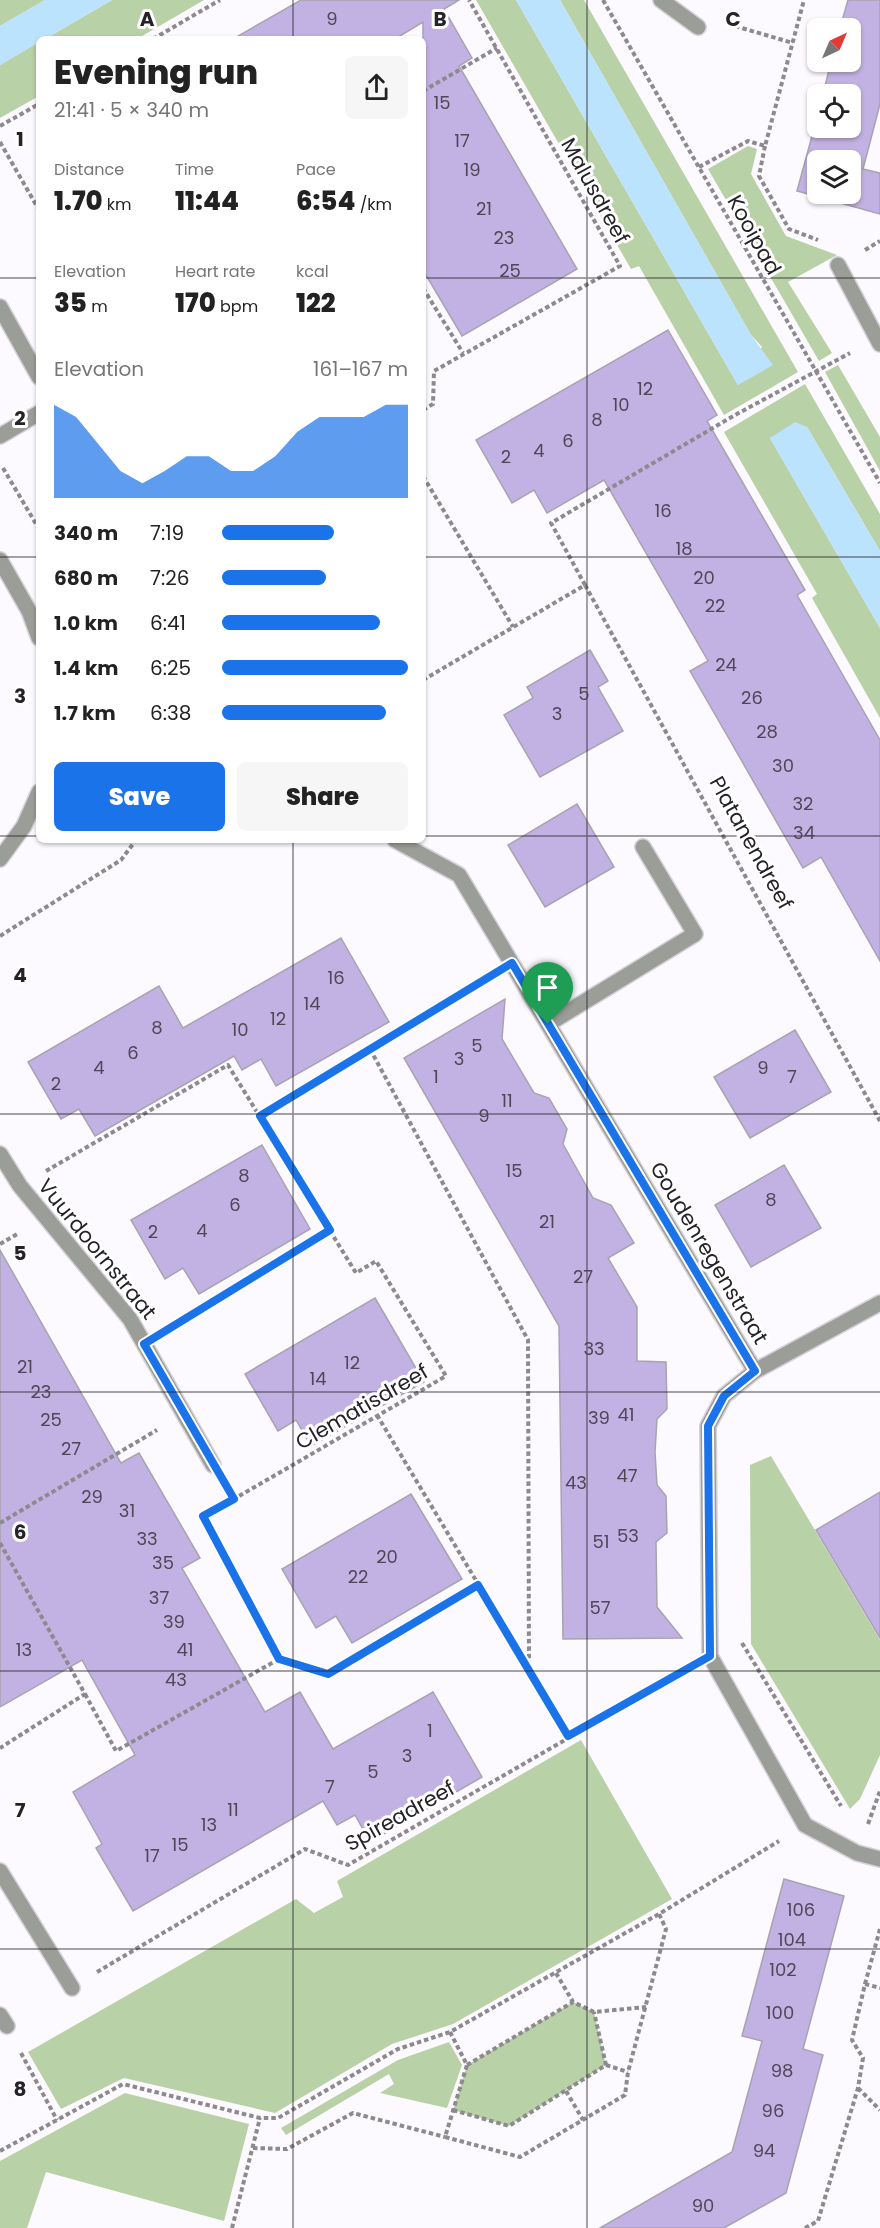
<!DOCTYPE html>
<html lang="en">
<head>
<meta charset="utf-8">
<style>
	:root { --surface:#fff; --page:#f6f6f6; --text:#222; --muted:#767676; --accent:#1a73e8 }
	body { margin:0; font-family:Poppins,sans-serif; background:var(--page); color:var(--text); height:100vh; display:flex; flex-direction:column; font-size:22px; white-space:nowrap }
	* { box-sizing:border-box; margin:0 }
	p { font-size:20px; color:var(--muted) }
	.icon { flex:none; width:33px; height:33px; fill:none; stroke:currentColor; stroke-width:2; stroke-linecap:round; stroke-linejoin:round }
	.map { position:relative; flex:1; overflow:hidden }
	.drawer { position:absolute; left:36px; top:36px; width:390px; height:807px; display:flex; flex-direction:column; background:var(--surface); border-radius:9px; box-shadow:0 2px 4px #0004 }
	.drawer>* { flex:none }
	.needle { width:39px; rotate:44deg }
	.fabs { position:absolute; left:807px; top:18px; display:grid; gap:12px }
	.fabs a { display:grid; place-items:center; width:54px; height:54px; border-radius:9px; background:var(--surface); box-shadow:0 2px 4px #0004; font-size:30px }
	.pin { position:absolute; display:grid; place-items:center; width:51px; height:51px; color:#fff; margin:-62px -26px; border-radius:50% 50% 50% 0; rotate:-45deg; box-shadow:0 0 6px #0007 }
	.pin .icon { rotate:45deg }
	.round { display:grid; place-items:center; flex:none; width:63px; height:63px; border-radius:9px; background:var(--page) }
	.summary { display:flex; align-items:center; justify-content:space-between; height:102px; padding:0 18px }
	h1 { font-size:33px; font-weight:800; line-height:45px }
	.metrics { display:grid; grid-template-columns:repeat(3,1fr); gap:9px; height:102px; padding:6px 18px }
	.metrics div { display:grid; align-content:center }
	.metrics b { font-size:26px; font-weight:800 }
	.metrics small { font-size:16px; font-weight:400 }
	.metrics p { font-size:16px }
	.chart { height:168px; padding:12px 18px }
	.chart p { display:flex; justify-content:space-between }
	.chart svg { width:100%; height:108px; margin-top:6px; fill:var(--accent); opacity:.7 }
	.cta { display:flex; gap:12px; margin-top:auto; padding:12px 18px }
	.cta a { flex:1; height:69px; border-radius:9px; background:var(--accent); color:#fff; font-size:24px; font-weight:800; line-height:69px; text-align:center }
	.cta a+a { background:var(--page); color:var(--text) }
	ul { padding:0 18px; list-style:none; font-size:20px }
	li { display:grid; grid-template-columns:96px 72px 1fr; align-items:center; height:45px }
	li i { height:15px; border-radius:8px; background:var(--accent) }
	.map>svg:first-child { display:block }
	.green { fill:#b9d1a7 }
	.water { fill:#bbe3fe }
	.building { fill:#c2b2e3; stroke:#a7a3b1; stroke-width:1.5; fill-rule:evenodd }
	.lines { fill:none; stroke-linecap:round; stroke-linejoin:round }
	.lane-casing { stroke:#d5d2d8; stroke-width:18 }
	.street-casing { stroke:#d5d2d8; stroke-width:18 }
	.path { stroke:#8c898f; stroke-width:4; stroke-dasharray:4.5 3; stroke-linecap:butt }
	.lane { stroke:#9b9e98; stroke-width:15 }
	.street { stroke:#9b9e98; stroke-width:15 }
	.route-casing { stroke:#fff; stroke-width:12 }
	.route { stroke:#1a73e8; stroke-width:8 }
	.grid { fill:none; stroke:#262328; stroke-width:1.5; stroke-opacity:0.55 }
	.labels { text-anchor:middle; stroke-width:6; stroke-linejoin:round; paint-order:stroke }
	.number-label { font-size:18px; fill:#4d4757 }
	.street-label { font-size:21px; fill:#262328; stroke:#fff }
	.grid-label { font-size:20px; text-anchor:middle; font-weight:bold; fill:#262328; stroke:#fff; stroke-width:6; stroke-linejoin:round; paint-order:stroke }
</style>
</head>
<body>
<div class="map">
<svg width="880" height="2228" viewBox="0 0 880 2228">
	<rect width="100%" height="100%" fill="#fcf9ff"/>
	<g class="green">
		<path d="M0 0H45L0 26Z"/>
		<path d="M112 0H204L137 39H45Z"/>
		<path d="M476 0H516L738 385 762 347 751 335 560 0H584L798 372 724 415 639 266 631 269Z"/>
		<path d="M39 42V96L0 118V65Z"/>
		<path d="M748 146 757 149 751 174 786 236 837 255 788 282 832 353 819 361 708 169Z"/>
		<path d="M838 365 880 437V471L825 372Z"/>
		<path d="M805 384 880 514V551L807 427 770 438 880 628V718L812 598 817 594 724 432Z"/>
		<path d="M771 1456 880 1640V1755L860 1799 850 1809 751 1644 750 1465Z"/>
		<path d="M581 1740 672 1899 453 2024 392 2044 275 2113 124 2078 61 2109 28 2052 296 1899 314 1913 343 1897 337 1881Z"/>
		<path d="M573 2002 594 2012 606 2065 509 2126 453 2110 467 2065Z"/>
		<path d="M449 2042 462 2065 447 2108 380 2093 394 2084 389 2074 286 2135 281 2128 398 2060Z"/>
		<path d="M125 2093 249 2124 224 2221 46 2172 27 2228H0V2161Z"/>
	</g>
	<g class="water">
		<path d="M45 0H112L45 39H39V42L0 65V26Z"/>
		<path d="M516 0H560L751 335 773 365 738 385Z"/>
		<path d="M795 422 807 427 880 551V628L770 438Z"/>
	</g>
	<g class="building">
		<path d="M301 0H459L444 9 472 58 459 66 577 269 462 336 423 270V22L395 39H233Z"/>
		<path d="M848 0H880V104L863 169 880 173V214L797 191 818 114V128H850V94H823L831 62H850V28H840ZM818 160H850V194H818Z"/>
		<path d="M668 330 717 415 707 421 805 590 797 595 880 740V961L821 857 803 868 728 737 690 671 708 661 604 480 547 513 534 490 512 503 476 440Z"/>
		<path d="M590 650 608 681 598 687 623 731 540 777 504 715 533 698 527 687Z"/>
		<path d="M577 804 614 867 545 907 508 845Z"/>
		<path d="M341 938 389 1022 276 1086 261 1059 242 1070 234 1056 95 1136 79 1109 61 1119 28 1062 159 986 183 1028Z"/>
		<path d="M505 999 502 1039 534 1093 549 1098 567 1129 563 1144 593 1198 611 1205 634 1243 608 1258 637 1307V1361L666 1362 667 1409 657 1419 655 1452 657 1485 666 1496 667 1533 656 1542 657 1607 682 1638 563 1639 559 1326 404 1058Z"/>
		<path d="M795 1030 831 1092 750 1138 714 1077Z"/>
		<path d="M262 1145 310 1229 199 1294 183 1268 165 1279 131 1220Z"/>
		<path d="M784 1165 821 1228 751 1267 715 1205Z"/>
		<path d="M0 1250 121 1463 139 1453 200 1558 182 1568 265 1712 300 1692 333 1749 433 1692 482 1777 370 1842 355 1815 337 1825 323 1801 133 1911 96 1848 102 1844 73 1792 135 1755 82 1660 0 1707Z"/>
		<path d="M375 1298 424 1382 311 1446 296 1420 278 1431 245 1374Z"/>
		<path d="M880 1492V1638L816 1530Z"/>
		<path d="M411 1494 462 1579 352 1643 336 1616 316 1628 282 1569Z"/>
		<path d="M784 1879 844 1896 803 2049 823 2055 786 2193 724 2228H600L732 2152 762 2041 742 2036Z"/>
	</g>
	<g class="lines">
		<g class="lane-casing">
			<g id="lane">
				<path d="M661 0 698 27"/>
				<path d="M0 307 39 377"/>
				<path d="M0 436 39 413"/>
				<path d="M548 1024 695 934 643 847"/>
			</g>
		</g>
		<g class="street-casing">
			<g id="street">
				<path d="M838 265 880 344"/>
				<path d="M0 560 29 611 39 638"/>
				<path d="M395 840 459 875 755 1371 724 1396 708 1426 710 1656 805 1825 857 1853 880 1859"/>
				<path d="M0 859 24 826 39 792"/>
				<path d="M0 1154 20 1186 130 1319 213 1465"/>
				<path d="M755 1371 880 1303"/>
				<path d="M0 1871 72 1988"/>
				<path d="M0 2015 7 2026"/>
			</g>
		</g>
		<g class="path">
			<path d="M603 0 880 483"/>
			<path d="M728 24 793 43"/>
			<path d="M153 39 220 0"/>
			<path d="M423 91 497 48"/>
			<path d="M0 126 39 104"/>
			<path d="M0 142 39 210"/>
			<path d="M765 146 759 176 789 229 818 240"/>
			<path d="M699 167 748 141 765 146 804 0"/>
			<path d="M865 250 880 241"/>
			<path d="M423 288 463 353"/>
			<path d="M423 410 433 404 434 371 620 266 469 0"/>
			<path d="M3 468 39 529"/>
			<path d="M423 476 513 627"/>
			<path d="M585 585 880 1121"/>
			<path d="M423 680 585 585 551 523 735 415 850 353"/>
			<path d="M0 936 121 860 136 840"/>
			<path d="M370 1049 528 1340 529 1671"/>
			<path d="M260 1116 485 979"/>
			<path d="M46 1171 228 1065 356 1273 376 1261 446 1376 234 1499"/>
			<path d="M0 1244 19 1233"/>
			<path d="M172 1327 330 1230"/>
			<path d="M377 1415 569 1736"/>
			<path d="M0 1523 157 1430"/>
			<path d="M0 1543 85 1694 0 1748"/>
			<path d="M742 1643 841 1806"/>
			<path d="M279 1659 328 1675 478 1585"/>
			<path d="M85 1694 116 1751 279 1659 203 1516 234 1499 230 1491"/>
			<path d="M868 1824 880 1791"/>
			<path d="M97 1972 305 1849 348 1865 683 1672"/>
			<path d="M556 1973 573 2002 594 2012 646 2007"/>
			<path d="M865 1984 880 1929"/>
			<path d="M450 2032 467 2065 445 2137 520 2157 625 2095 628 2072 666 1929 659 1914"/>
			<path d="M21 2053 57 2120"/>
			<path d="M467 2065 573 2002"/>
			<path d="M606 2065 628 2072"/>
			<path d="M858 2088 880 2110"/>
			<path d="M566 2091 583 2120"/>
			<path d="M453 2110 509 2126 606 2065 594 2012"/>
			<path d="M253 2148 287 2149 353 2113 445 2137"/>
			<path d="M0 2151 123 2084 260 2118H278L398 2049 450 2032 659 1914 779 1841"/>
			<path d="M232 2228 260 2118"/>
			<path d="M805 2228 818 2221 858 2088 863 2058 852 2040 865 1984 880 1988"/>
		</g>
		<use href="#lane" class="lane"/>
		<use href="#street" class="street"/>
	</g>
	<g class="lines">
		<g class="route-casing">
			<path id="route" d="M512 963 755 1371 724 1396 708 1426 710 1656 568 1736 478 1585 328 1674 279 1659 203 1516 234 1499 144 1344 330 1230 260 1116Z"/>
		</g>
		<use href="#route" class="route"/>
	</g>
	<path class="grid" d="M293 0V39M587 0V2228M0 278H39M423 278H880M0 557H39M423 557H880M0 836H39M423 836H880M293 840V2228M0 1114H880M0 1392H880M0 1671H880M0 1949H880"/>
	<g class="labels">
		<g class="number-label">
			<text x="332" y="25">9</text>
			<text x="442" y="109">15</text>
			<text x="462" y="147">17</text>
			<text x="472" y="176">19</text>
			<text x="484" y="215">21</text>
			<text x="504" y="244">23</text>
			<text x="510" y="277">25</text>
			<text x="645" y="395">12</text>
			<text x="621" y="411">10</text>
			<text x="597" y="426">8</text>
			<text x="568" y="447">6</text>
			<text x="539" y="457">4</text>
			<text x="506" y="463">2</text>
			<text x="663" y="517">16</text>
			<text x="684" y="555">18</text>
			<text x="704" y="584">20</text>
			<text x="715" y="612">22</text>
			<text x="726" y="671">24</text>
			<text x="584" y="700">5</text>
			<text x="752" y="704">26</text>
			<text x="557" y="720">3</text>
			<text x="767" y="738">28</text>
			<text x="783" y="772">30</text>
			<text x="803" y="810">32</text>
			<text x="804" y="839">34</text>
			<text x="336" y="984">16</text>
			<text x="312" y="1010">14</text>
			<text x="278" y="1025">12</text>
			<text x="157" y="1034">8</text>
			<text x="240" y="1036">10</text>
			<text x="477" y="1052">5</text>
			<text x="133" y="1059">6</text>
			<text x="459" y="1065">3</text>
			<text x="99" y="1074">4</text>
			<text x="763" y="1074">9</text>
			<text x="436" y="1083">1</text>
			<text x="792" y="1083">7</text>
			<text x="56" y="1090">2</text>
			<text x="507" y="1107">11</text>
			<text x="484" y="1122">9</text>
			<text x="514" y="1177">15</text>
			<text x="244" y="1182">8</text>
			<text x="771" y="1206">8</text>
			<text x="235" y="1211">6</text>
			<text x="547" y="1228">21</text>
			<text x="202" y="1237">4</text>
			<text x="153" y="1238">2</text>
			<text x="583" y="1283">27</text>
			<text x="594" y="1355">33</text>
			<text x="352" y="1369">12</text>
			<text x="25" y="1373">21</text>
			<text x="318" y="1385">14</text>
			<text x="41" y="1398">23</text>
			<text x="626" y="1421">41</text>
			<text x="599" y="1424">39</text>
			<text x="51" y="1426">25</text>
			<text x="71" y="1455">27</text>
			<text x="627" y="1482">47</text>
			<text x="576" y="1489">43</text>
			<text x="92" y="1503">29</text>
			<text x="127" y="1517">31</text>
			<text x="628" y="1542">53</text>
			<text x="147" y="1545">33</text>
			<text x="601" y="1548">51</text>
			<text x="387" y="1563">20</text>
			<text x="163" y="1569">35</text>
			<text x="358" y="1583">22</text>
			<text x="159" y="1604">37</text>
			<text x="600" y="1614">57</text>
			<text x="174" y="1628">39</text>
			<text x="24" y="1656">13</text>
			<text x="185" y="1656">41</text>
			<text x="176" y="1686">43</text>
			<text x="430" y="1737">1</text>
			<text x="407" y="1762">3</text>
			<text x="373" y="1778">5</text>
			<text x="330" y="1793">7</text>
			<text x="233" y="1816">11</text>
			<text x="209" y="1831">13</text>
			<text x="180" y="1851">15</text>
			<text x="152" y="1862">17</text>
			<text x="801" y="1916">106</text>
			<text x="792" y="1946">104</text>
			<text x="783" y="1976">102</text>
			<text x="780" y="2019">100</text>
			<text x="782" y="2077">98</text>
			<text x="773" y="2117">96</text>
			<text x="764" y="2157">94</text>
			<text x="703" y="2212">90</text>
		</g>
		<g class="street-label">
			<text transform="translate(595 191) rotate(61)" y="7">Malusdreef</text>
			<text transform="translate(754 235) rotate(61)" y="7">Kooipad</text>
			<text transform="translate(751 843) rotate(61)" y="7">Platanendreef</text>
			<text transform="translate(97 1249) rotate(51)" y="7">Vuurdoornstraat</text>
			<text transform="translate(709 1253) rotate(59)" y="7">Goudenregenstraat</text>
			<text transform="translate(362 1407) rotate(-30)" y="7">Clematisdreef</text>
			<text transform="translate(400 1816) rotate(-29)" y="7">Spireadreef</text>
		</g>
	</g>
	<g class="grid-label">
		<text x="147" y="26">A</text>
		<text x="440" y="26">B</text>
		<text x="733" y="26">C</text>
		<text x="20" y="146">1</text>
		<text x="20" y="425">2</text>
		<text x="20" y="703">3</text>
		<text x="20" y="982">4</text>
		<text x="20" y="1260">5</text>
		<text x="20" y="1539">6</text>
		<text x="20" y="1817">7</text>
		<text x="20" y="2096">8</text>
	</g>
</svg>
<div class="fabs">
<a><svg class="needle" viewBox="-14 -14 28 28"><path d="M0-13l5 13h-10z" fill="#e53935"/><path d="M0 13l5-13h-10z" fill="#767676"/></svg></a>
<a><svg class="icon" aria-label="locate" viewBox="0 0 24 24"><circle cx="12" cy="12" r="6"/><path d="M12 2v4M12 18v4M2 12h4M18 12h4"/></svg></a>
<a><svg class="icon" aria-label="layers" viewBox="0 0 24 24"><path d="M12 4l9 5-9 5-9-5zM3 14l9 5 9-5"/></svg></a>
</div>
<div class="pin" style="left:548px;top:1024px;background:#1e9e55"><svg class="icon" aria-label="arrive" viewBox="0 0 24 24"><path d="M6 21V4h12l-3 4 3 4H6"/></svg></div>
<section class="drawer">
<div class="summary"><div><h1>Evening run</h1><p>21:41 · 5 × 340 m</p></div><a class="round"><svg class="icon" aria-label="share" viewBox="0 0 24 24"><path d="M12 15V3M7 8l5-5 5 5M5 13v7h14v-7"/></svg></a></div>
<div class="metrics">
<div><p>Distance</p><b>1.70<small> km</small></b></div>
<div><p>Time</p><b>11:44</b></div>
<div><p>Pace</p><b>6:54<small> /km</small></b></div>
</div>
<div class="metrics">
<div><p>Elevation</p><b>35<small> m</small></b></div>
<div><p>Heart rate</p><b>170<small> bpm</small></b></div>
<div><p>kcal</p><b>122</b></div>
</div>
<div class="chart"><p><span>Elevation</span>161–167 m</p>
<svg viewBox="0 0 160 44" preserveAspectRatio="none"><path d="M0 44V6L10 11L20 22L30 33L40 38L50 33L60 27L70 27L80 33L90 33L100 27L110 17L120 11L130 11L140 11L150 6L160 6V44z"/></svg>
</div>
<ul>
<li><b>340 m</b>7:19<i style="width:60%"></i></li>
<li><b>680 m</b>7:26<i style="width:56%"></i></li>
<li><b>1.0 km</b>6:41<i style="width:85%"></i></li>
<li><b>1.4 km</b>6:25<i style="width:100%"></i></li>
<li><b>1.7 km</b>6:38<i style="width:88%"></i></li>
</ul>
<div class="cta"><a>Save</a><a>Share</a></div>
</section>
</div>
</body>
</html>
